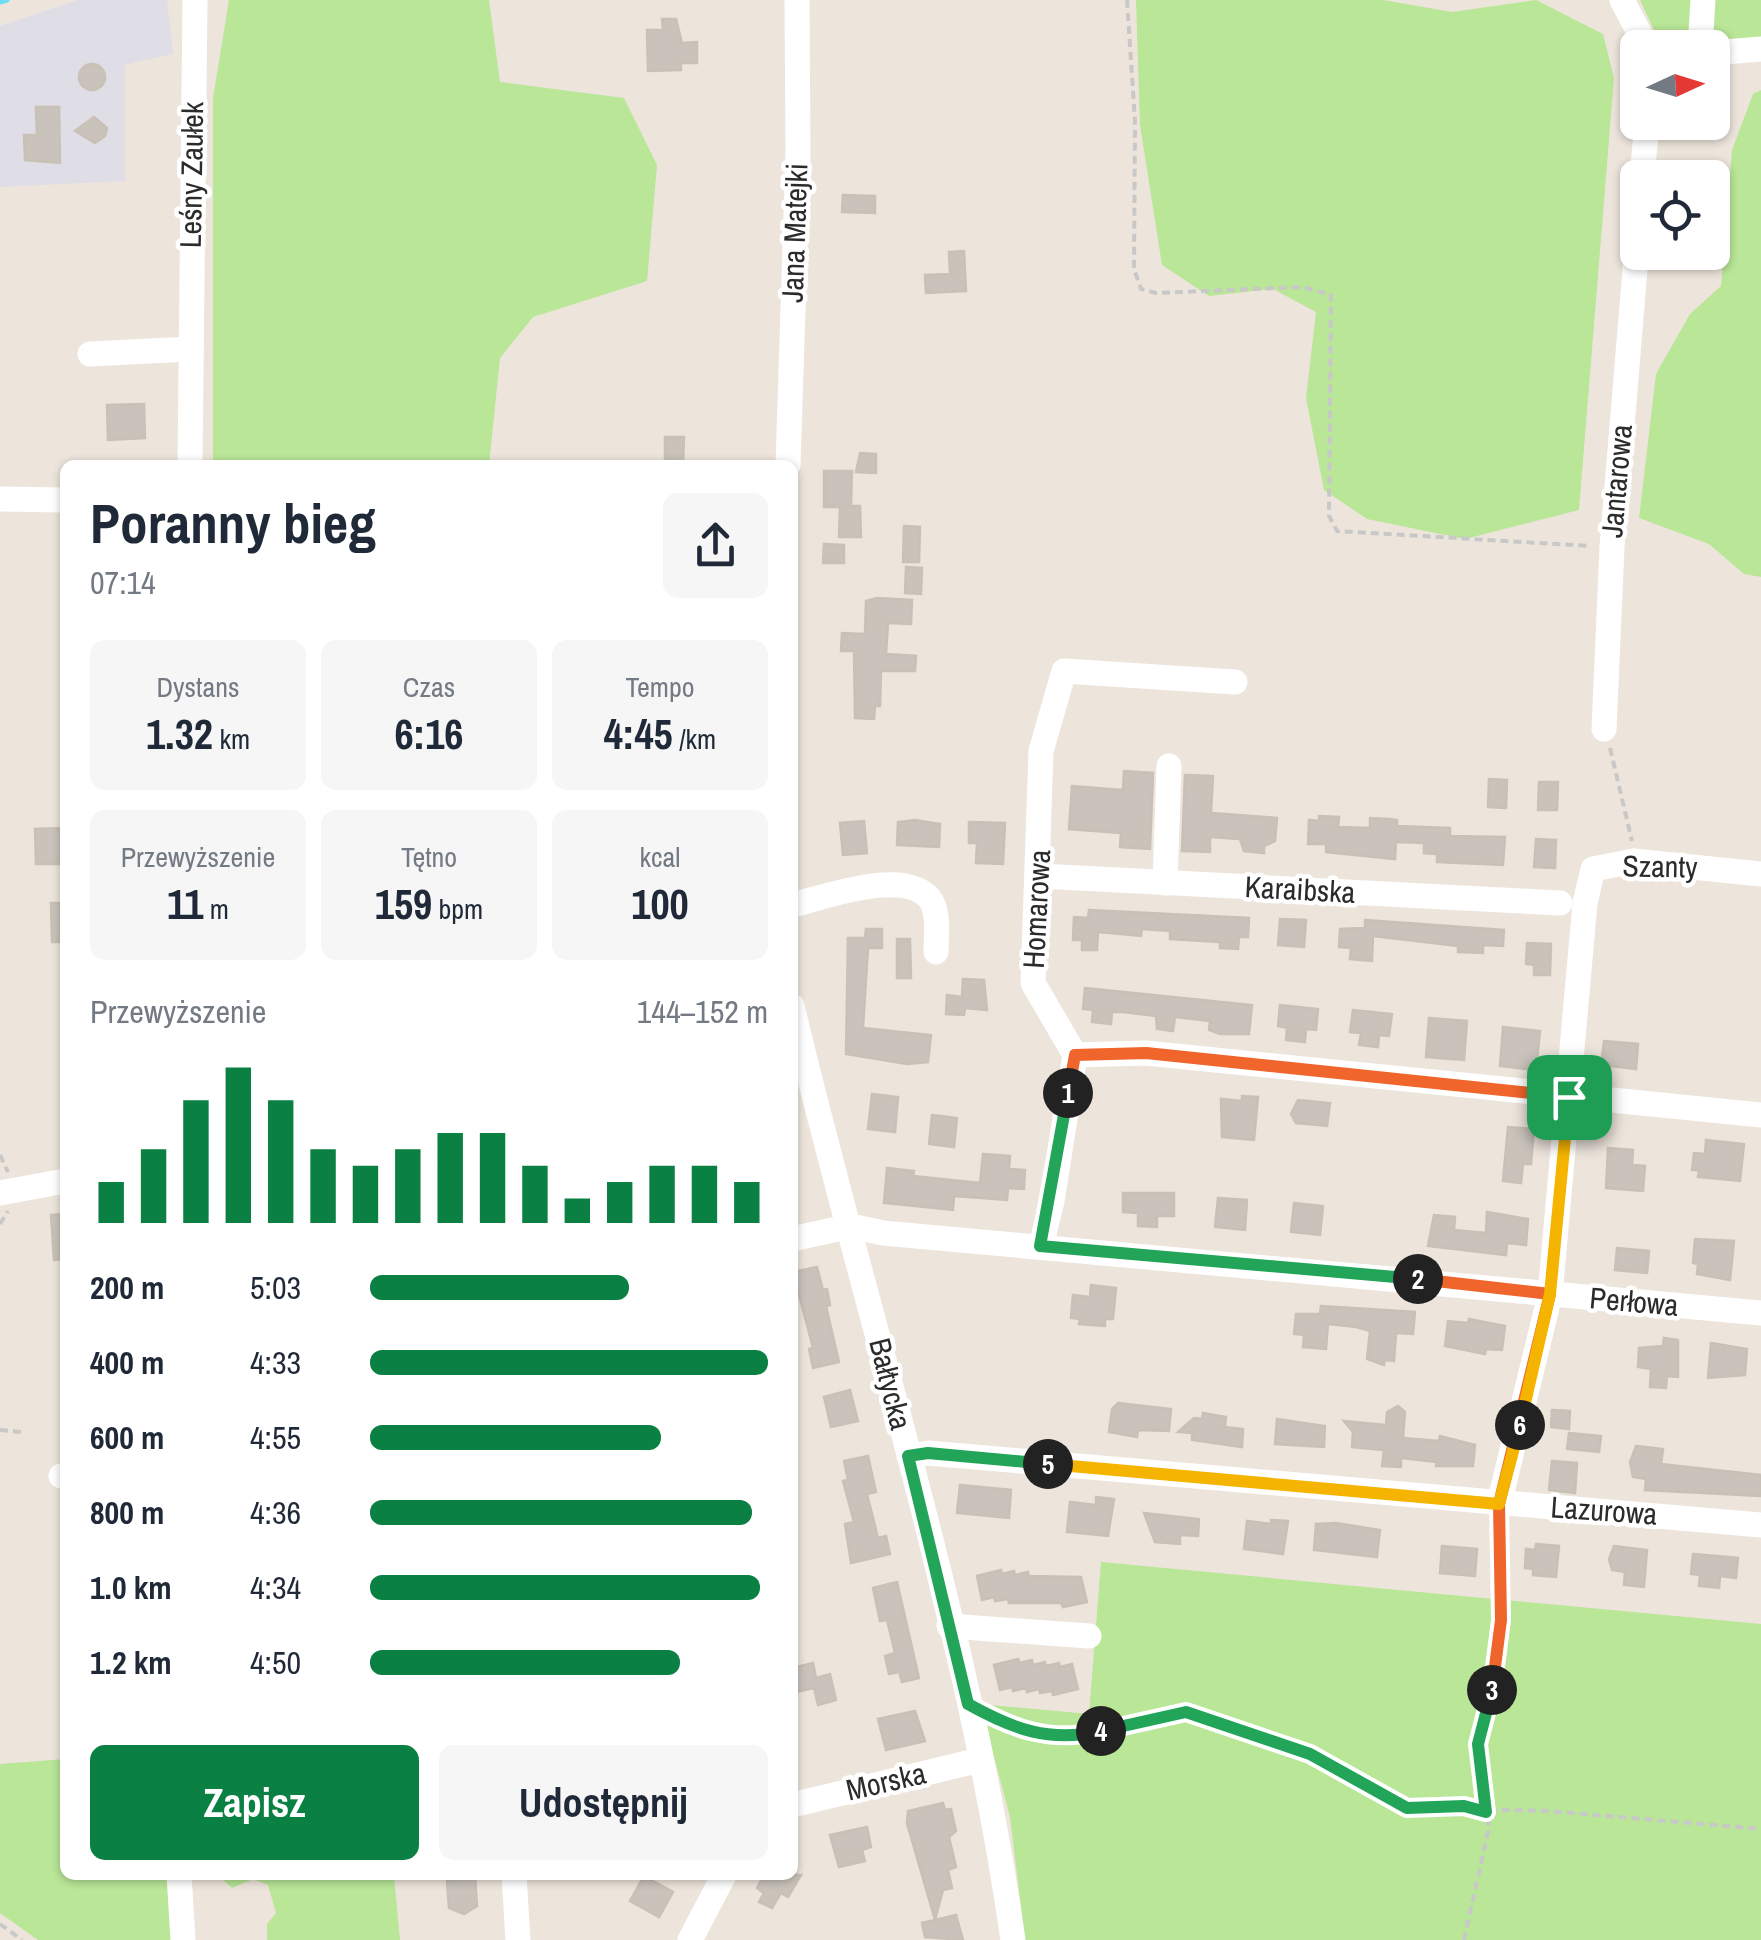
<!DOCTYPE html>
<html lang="pl">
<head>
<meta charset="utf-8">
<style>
	:root { --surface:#fff; --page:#f6f6f7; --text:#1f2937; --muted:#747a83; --accent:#0b8043 }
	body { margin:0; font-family:"Archivo Narrow",sans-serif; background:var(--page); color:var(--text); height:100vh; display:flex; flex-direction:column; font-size:38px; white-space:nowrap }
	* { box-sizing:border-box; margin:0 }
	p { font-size:32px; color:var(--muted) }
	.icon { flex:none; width:55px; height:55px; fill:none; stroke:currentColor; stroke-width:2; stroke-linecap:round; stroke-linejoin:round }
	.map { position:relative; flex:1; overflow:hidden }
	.drawer { position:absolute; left:60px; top:460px; width:738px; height:1420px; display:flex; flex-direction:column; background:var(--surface); border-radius:15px; box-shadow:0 2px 8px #0004 }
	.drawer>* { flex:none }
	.needle { width:65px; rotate:86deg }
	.fabs { position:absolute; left:1620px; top:30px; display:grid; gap:20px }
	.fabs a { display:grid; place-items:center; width:110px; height:110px; border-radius:15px; background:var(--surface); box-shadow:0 2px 8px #0004; font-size:50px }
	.pin { position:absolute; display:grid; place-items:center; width:85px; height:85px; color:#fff; margin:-42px; border-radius:20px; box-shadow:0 5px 15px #0006 }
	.km { position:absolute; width:50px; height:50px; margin:-25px; border-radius:50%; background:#222; color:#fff; font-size:28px; line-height:50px; text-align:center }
	.round { display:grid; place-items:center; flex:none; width:105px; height:105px; border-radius:15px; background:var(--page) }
	.summary { display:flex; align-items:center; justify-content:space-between; height:170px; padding:0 30px }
	h1 { font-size:55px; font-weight:700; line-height:75px }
	.metrics { display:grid; grid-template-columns:repeat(3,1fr); gap:15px; height:170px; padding:10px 30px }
	.metrics div { display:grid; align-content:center; border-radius:15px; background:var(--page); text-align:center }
	.metrics b { font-size:42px; font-weight:700 }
	.metrics small { font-size:28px; font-weight:400 }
	.metrics p { font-size:28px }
	.chart { height:280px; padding:20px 30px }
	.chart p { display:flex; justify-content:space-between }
	.chart svg { width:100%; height:180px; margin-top:10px; stroke:var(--accent); stroke-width:6 }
	.button { display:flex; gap:20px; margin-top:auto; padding:20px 30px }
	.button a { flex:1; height:115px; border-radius:15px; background:var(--accent); color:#fff; font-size:40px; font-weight:700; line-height:115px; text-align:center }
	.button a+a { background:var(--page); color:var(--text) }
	ul { padding:0 30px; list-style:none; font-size:32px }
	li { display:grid; grid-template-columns:160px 120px 1fr; align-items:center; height:75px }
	li i { height:25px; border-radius:12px; background:var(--accent) }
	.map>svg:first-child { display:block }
	.industrial { fill:#dfdde6 }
	.green { fill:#b9e697 }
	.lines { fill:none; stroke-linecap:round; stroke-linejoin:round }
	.stream { stroke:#6bdcf4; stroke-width:5 }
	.building { fill:#c9c3bb; stroke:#c9c0b6; stroke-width:2.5 }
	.path { stroke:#c8c8c8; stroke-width:4; stroke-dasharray:8 5; stroke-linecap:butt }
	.minor { stroke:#fff; stroke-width:25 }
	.split-1-casing { stroke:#fff; stroke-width:20 }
	.split-2-casing { stroke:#fff; stroke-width:20 }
	.split-3-casing { stroke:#fff; stroke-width:20 }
	.split-4-casing { stroke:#fff; stroke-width:20 }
	.split-5-casing { stroke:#fff; stroke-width:20 }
	.split-6-casing { stroke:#fff; stroke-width:20 }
	.split-7-casing { stroke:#fff; stroke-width:20 }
	.split-1 { stroke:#f0652b; stroke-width:12 }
	.split-2 { stroke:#22a559; stroke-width:12 }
	.split-3 { stroke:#f0652b; stroke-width:12 }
	.split-4 { stroke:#22a559; stroke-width:12 }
	.split-5 { stroke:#22a559; stroke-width:12 }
	.split-6 { stroke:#f5b400; stroke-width:12 }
	.split-7 { stroke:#f5b400; stroke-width:12 }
	.labels { text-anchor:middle; stroke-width:9; stroke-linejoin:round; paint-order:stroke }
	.street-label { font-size:30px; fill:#2b2b2b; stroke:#fff }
</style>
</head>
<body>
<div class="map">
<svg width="1761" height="1940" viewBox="0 0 1761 1940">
	<rect width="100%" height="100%" fill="#ede5dc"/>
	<path class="industrial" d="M78 0H167L173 54 125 65V181L0 187V26Z"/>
	<g class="green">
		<path d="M229 0H489L500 82 624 98 657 165 647 281 533 317 500 358 489 465H213V98Z"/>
		<path d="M1136 0H1383L1452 12 1536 0 1603 34 1614 78 1579 510 1465 539 1367 519 1324 490 1306 398 1316 312 1273 289 1209 296 1162 265 1140 125Z"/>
		<path d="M1640 0H1761V40L1660 43Z"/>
		<path d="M1761 90V577L1744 574 1709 544 1639 518 1656 374 1690 314 1721 286 1732 150 1753 94Z"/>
		<path d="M1101 1562 1761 1624V1940H1025L1010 1817 980 1704 1089 1714Z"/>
		<path d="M65 1759V1875H169L171 1940H38L0 1913V1764Z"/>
		<path d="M217 1875H394L400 1940H267V1924L276 1913 268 1885 253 1879 232 1888Z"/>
	</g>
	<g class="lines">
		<path class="stream" d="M0 2 7 0"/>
	</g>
	<g class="building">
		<path d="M662 19H676L682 43 697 42V63H681V70L648 71 647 30H663Z"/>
		<circle cx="92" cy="77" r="13"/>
		<path d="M36 107H59L60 163 25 160 24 135H37Z"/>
		<path d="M94 117 107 128 105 136 95 143 75 131Z"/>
		<path d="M843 195 875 196V213L842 212Z"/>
		<path d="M964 251 966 291 926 293 925 275 950 274 949 252Z"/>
		<path d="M144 404 145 438 108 440 107 405Z"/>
		<path d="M665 437H684L683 465H665Z"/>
		<path d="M860 453 876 454V473L856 472Z"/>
		<path d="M824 471H852L851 506H860L861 537H839L840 507H824Z"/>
		<path d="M904 526 920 527 919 562H903Z"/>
		<path d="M824 544 844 545V563H823Z"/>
		<path d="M906 567 922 568 921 594 905 593Z"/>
		<path d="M877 598 912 600 911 624 888 623 886 654 916 656 915 671H881L880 706H875L874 719 855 718 854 651H841L842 633 865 634 866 601Z"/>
		<path d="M1124 771 1153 773 1150 849 1120 847 1121 833 1069 829 1072 786 1123 790Z"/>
		<path d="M1185 775 1213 776 1211 813 1277 818 1275 841 1264 846V853L1244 851 1240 839 1210 837V852L1182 851Z"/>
		<path d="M1489 779 1507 780 1506 808 1488 807Z"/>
		<path d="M1539 782H1558L1557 810H1538Z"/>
		<path d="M1319 816 1339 817 1338 827 1370 828V818L1389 819 1397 820V826L1450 828V836L1505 837 1503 865 1437 862V854L1424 853V843L1396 842 1395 859 1326 852V844H1308L1309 820 1319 821Z"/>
		<path d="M915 820 940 824 939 847 897 845 898 822Z"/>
		<path d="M864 821 867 853 843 855 840 823Z"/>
		<path d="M969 822 1005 823 1003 864 976 863 977 843H969Z"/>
		<path d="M63 828 65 864H36L35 829Z"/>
		<path d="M1536 839 1556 840 1555 868 1534 867Z"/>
		<path d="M51 903H65V942H52Z"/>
		<path d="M1089 910 1249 918 1248 937H1239L1238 949 1220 948V942L1170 939V931L1142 929 1141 936 1098 932 1097 950H1082V940H1073L1074 917 1088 918Z"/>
		<path d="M1280 919 1306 920 1304 947 1278 945Z"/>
		<path d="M1365 920 1504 930 1503 946 1483 945V953L1458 952V946L1373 936 1372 961 1350 959 1351 948 1339 947 1340 929 1365 928Z"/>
		<path d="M866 929H882V948H868L863 1028 931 1035 928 1062 907 1064 846 1054 848 938H865Z"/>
		<path d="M897 939H910L911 978H897Z"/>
		<path d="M1527 943 1551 944 1550 975H1534V965L1526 964Z"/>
		<path d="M963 979 984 980 987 1010 965 1008 964 1015 946 1014 947 995 962 997Z"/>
		<path d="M1085 988 1252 1005 1249 1034H1220L1209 1030 1210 1021 1175 1017 1173 1031 1157 1029 1156 1016 1123 1012H1112L1111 1024 1092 1022 1093 1010 1083 1009Z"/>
		<path d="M1280 1005 1318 1009 1316 1030 1306 1029 1305 1042 1286 1040 1287 1028 1278 1026Z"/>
		<path d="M1353 1010 1392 1014 1389 1036 1379 1035 1378 1047 1359 1045 1361 1033 1350 1032Z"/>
		<path d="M1429 1018 1467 1021 1464 1060 1426 1057Z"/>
		<path d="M1503 1027 1540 1031 1536 1070 1500 1066Z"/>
		<path d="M1604 1041 1638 1044 1636 1069 1601 1065Z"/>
		<path d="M872 1094 898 1097 895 1132 868 1129Z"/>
		<path d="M1242 1096 1258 1097 1254 1140 1222 1137 1221 1099 1242 1101Z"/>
		<path d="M1298 1100 1330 1103 1327 1126 1296 1123 1291 1114Z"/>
		<path d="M932 1115 957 1118 954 1147 929 1144Z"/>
		<path d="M1508 1127 1534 1129 1531 1164H1523L1521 1183 1503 1181Z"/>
		<path d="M1706 1140 1744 1144 1740 1181 1698 1177 1699 1170H1692L1694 1153 1705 1154Z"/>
		<path d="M1608 1148 1633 1150 1632 1165 1645 1166 1643 1191 1606 1188Z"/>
		<path d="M983 1154 1010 1156 1009 1169 1025 1170 1024 1189 1008 1188 1007 1200 954 1196 953 1210 884 1203 887 1168 914 1171 913 1176 980 1183Z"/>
		<path d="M1123 1193H1174V1216H1157V1227L1138 1226V1213L1123 1212Z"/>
		<path d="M1218 1198 1247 1200 1245 1230 1215 1227Z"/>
		<path d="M1294 1203 1323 1206 1320 1235 1291 1232Z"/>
		<path d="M1487 1212 1528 1219 1526 1245 1507 1243 1506 1255 1428 1246 1434 1215 1455 1217 1454 1230 1486 1233Z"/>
		<path d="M65 1214V1259L54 1260 51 1215Z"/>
		<path d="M1695 1239 1734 1241 1730 1280 1697 1274 1698 1264 1693 1263Z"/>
		<path d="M1617 1248 1649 1251 1647 1273 1615 1270Z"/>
		<path d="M817 1267 823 1290 827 1289 830 1305 826 1306 839 1362 813 1368 809 1349 813 1348 793 1272Z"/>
		<path d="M1091 1285 1116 1288 1113 1319H1105V1326L1079 1324 1080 1319 1071 1318 1073 1295 1090 1297Z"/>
		<path d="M1321 1306 1415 1312 1413 1334 1396 1333 1394 1361 1385 1360 1384 1365 1367 1359 1370 1331 1356 1327 1328 1324 1326 1349 1303 1347 1304 1335 1294 1334 1296 1314H1320Z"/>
		<path d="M1469 1319 1505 1326 1502 1350 1486 1349 1485 1354 1445 1346 1448 1321 1468 1323Z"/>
		<path d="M1664 1338 1678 1340V1377L1667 1376 1666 1388 1650 1387 1651 1369 1638 1367 1639 1348 1663 1346Z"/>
		<path d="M1711 1343 1747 1349 1745 1375 1708 1378Z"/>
		<path d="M850 1390 858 1421 831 1427 824 1397Z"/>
		<path d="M1118 1403 1171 1409 1169 1431 1138 1430 1137 1437 1109 1432 1112 1409Z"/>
		<path d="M1398 1406 1405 1412 1403 1438 1439 1441 1440 1436 1475 1445 1473 1466H1436L1437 1462 1401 1458V1467L1382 1466 1384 1450 1352 1447 1353 1432 1344 1421 1386 1425 1387 1412Z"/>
		<path d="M1552 1410 1570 1411 1569 1429 1551 1427Z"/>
		<path d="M1203 1413 1226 1417 1225 1427 1243 1429 1242 1447 1192 1440V1433L1178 1432 1194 1418 1202 1419Z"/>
		<path d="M1277 1419 1325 1426 1324 1447 1275 1444Z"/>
		<path d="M1569 1433 1601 1436 1599 1452 1567 1449Z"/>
		<path d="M1636 1446 1663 1449 1661 1464 1761 1475V1496L1645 1490 1646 1479 1633 1477 1630 1462Z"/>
		<path d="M868 1456 876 1492 867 1494 878 1538 886 1536 890 1554 851 1563 845 1524 854 1522 843 1481 848 1480 844 1461Z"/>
		<path d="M1552 1461 1577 1463 1575 1493 1549 1490Z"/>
		<path d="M960 1485 1011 1490 1009 1518 957 1513Z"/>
		<path d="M1096 1497 1114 1499 1108 1536 1067 1532 1070 1502 1096 1505Z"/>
		<path d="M1144 1513 1199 1519 1198 1536 1180 1535V1544L1155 1542Z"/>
		<path d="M1271 1520 1288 1521 1283 1554 1244 1549 1247 1521 1271 1524Z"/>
		<path d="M1336 1523 1380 1530 1377 1557 1314 1550 1316 1524Z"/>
		<path d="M1536 1544 1559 1546 1556 1577 1533 1575V1569L1525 1568 1526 1549 1535 1550Z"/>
		<path d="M1442 1546 1477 1549 1475 1576 1440 1573Z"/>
		<path d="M1614 1546 1647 1550 1644 1587 1624 1585 1625 1572 1612 1570 1609 1559Z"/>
		<path d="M1693 1554 1738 1558 1736 1578 1720 1576 1719 1588 1699 1586 1700 1575 1691 1574Z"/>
		<path d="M1001 1570 1002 1574 1014 1571 1015 1575 1028 1572 1029 1576 1081 1577 1087 1602 1063 1607 1061 1603H1009L1008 1599 995 1601 994 1597 982 1600 977 1576Z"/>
		<path d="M897 1582 919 1678 902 1682 899 1672 889 1674 885 1656 895 1653 887 1620 880 1621 873 1588Z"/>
		<path d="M1018 1659 1020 1663 1032 1660 1033 1665 1045 1662 1046 1666 1059 1663 1060 1667 1072 1664 1078 1689 1053 1695 1052 1691 1040 1693 1039 1689 1027 1692 1026 1688 1013 1691 1012 1687 1000 1690 994 1665Z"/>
		<path d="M813 1663 816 1678 830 1674 836 1700 818 1705 814 1688 792 1693V1668Z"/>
		<path d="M915 1711 925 1741 886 1750 878 1719Z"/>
		<path d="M943 1803 945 1810 951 1809 956 1831 949 1837 956 1867 948 1870 952 1888 943 1890 935 1920 956 1915 963 1940 925 1937 922 1923 935 1920 907 1823 908 1811Z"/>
		<path d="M867 1827 871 1847 862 1850 865 1861 839 1867 830 1835Z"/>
		<path d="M456 1875H475L477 1906 464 1914 449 1908 447 1880 456 1879Z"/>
		<path d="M764 1875H801L788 1897 781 1893 772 1908 759 1902 764 1893 757 1888Z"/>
		<path d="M644 1876 673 1892 659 1917 630 1901Z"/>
	</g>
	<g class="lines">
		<g class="path">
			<path d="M1127 0 1135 121 1134 269 1141 289 1156 293 1303 287 1331 295 1329 516 1337 531 1590 546"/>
			<path d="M1610 748 1632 841"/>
			<path d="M0 1155 8 1172"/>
			<path d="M0 1224 8 1211"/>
			<path d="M0 1430 21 1432"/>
			<path d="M996 1719 1016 1731 1080 1736 1186 1712 1310 1754 1407 1808 1549 1811 1761 1829"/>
			<path d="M0 1924 22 1940"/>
			<path d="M1464 1940 1489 1827 1478 1744 1493 1683 1501 1619 1499 1523"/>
		</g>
		<g class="minor">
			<path d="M1622 0 1647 48"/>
			<path d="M1700 48 1703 0"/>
			<path d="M1712 53 1761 49"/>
			<path d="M1642 178 1647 122"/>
			<path d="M90 354 190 349"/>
			<path d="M190 465 195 0"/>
			<path d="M788 465 798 152 797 0"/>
			<path d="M0 499 65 500"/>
			<path d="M1604 729 1612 547 1638 233"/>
			<path d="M1040 876 1560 903"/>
			<path d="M1165 883 1169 766"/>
			<path d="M792 905C826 897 903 868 929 898 940 911 936 937 936 952"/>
			<path d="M792 1006C866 1317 968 1623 1013 1940"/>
			<path d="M1075 1055 1033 983 1041 751 1064 671 1235 682"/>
			<path d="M0 1193 65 1181"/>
			<path d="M792 1239 851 1226 883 1233 1761 1313"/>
			<path d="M1041 1246 1052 1201 1075 1055 1146 1053 1761 1115"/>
			<path d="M909 1456 928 1453 1761 1525"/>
			<path d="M61 1476H65"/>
			<path d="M1499 1504 1550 1295 1585 903 1593 869 1634 861 1761 874"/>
			<path d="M949 1626 1089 1636"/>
			<path d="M792 1805 980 1760"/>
			<path d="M179 1875 183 1940"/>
			<path d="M514 1875 518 1940"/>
			<path d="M690 1940 724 1875"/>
		</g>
	</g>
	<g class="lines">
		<g class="split-1-casing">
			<path id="split-1" d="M1068 1093 1075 1055 1146 1053 1569 1097"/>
		</g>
		<g class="split-2-casing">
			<path id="split-2" d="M1068 1093 1040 1246 1418 1279"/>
		</g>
		<g class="split-3-casing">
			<path id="split-3" d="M1418 1279 1550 1294 1499 1504 1501 1620 1492 1690"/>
		</g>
		<g class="split-4-casing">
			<path id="split-4" d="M1101 1731 1186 1712 1310 1754 1407 1808 1464 1806 1486 1812 1478 1744 1492 1690"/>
		</g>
		<g class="split-5-casing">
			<path id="split-5" d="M1048 1464 928 1453 908 1456 968 1704C1013 1729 1049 1743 1101 1731"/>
		</g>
		<g class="split-6-casing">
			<path id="split-6" d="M1048 1464 1499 1504 1520 1425"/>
		</g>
		<g class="split-7-casing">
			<path id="split-7" d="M1520 1425 1550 1294 1569 1097"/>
		</g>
		<use href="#split-1" class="split-1"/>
		<use href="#split-2" class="split-2"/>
		<use href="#split-3" class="split-3"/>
		<use href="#split-4" class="split-4"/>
		<use href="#split-5" class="split-5"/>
		<use href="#split-6" class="split-6"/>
		<use href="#split-7" class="split-7"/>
	</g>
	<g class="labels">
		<g class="street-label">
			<text transform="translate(192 175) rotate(-89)" y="10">Leśny Zaułek</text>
			<text transform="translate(795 233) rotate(-88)" y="10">Jana Matejki</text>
			<text transform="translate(1617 481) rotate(-85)" y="10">Jantarowa</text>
			<text transform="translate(1660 867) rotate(1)" y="10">Szanty</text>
			<text transform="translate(1300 890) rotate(3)" y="10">Karaibska</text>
			<text transform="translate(1037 909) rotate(-87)" y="10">Homarowa</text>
			<text transform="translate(1634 1302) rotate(5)" y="10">Perłowa</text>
			<text transform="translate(890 1384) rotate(76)" y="10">Bałtycka</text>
			<text transform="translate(1604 1511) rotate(4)" y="10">Lazurowa</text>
			<text transform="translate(886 1782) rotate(-13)" y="10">Morska</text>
		</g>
	</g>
</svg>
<div class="fabs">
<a><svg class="needle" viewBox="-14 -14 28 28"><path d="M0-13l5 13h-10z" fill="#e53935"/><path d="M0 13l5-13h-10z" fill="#747a83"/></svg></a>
<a><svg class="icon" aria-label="locate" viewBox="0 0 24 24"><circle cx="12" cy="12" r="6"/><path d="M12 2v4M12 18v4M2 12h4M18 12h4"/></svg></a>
</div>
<div class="pin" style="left:1569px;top:1097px;background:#1e9e55"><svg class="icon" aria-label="arrive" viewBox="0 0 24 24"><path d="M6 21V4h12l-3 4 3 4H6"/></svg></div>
<b class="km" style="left:1068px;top:1093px">1</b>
<b class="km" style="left:1418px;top:1279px">2</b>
<b class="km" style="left:1492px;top:1690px">3</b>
<b class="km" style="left:1101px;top:1731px">4</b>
<b class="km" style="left:1048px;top:1464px">5</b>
<b class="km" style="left:1520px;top:1425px">6</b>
<section class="drawer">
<div class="summary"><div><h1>Poranny bieg</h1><p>07:14</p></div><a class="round"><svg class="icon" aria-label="share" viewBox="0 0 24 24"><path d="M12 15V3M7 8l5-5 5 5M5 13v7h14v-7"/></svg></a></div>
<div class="metrics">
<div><p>Dystans</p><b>1.32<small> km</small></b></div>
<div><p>Czas</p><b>6:16</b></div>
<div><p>Tempo</p><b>4:45<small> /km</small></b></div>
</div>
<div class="metrics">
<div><p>Przewyższenie</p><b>11<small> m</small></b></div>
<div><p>Tętno</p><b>159<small> bpm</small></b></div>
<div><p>kcal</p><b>100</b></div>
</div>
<div class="chart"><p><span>Przewyższenie</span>144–152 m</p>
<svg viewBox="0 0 160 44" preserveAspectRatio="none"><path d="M5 44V34M15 44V26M25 44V14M35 44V6M45 44V14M55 44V26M65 44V30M75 44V26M85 44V22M95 44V22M105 44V30M115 44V38M125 44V34M135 44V30M145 44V30M155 44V34"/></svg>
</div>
<ul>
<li><b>200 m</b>5:03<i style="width:65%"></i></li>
<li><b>400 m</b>4:33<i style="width:100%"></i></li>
<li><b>600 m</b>4:55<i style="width:73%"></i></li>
<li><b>800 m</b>4:36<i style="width:96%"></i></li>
<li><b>1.0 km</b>4:34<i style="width:98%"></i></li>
<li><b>1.2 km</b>4:50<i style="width:78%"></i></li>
</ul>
<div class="button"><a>Zapisz</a><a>Udostępnij</a></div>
</section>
</div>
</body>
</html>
